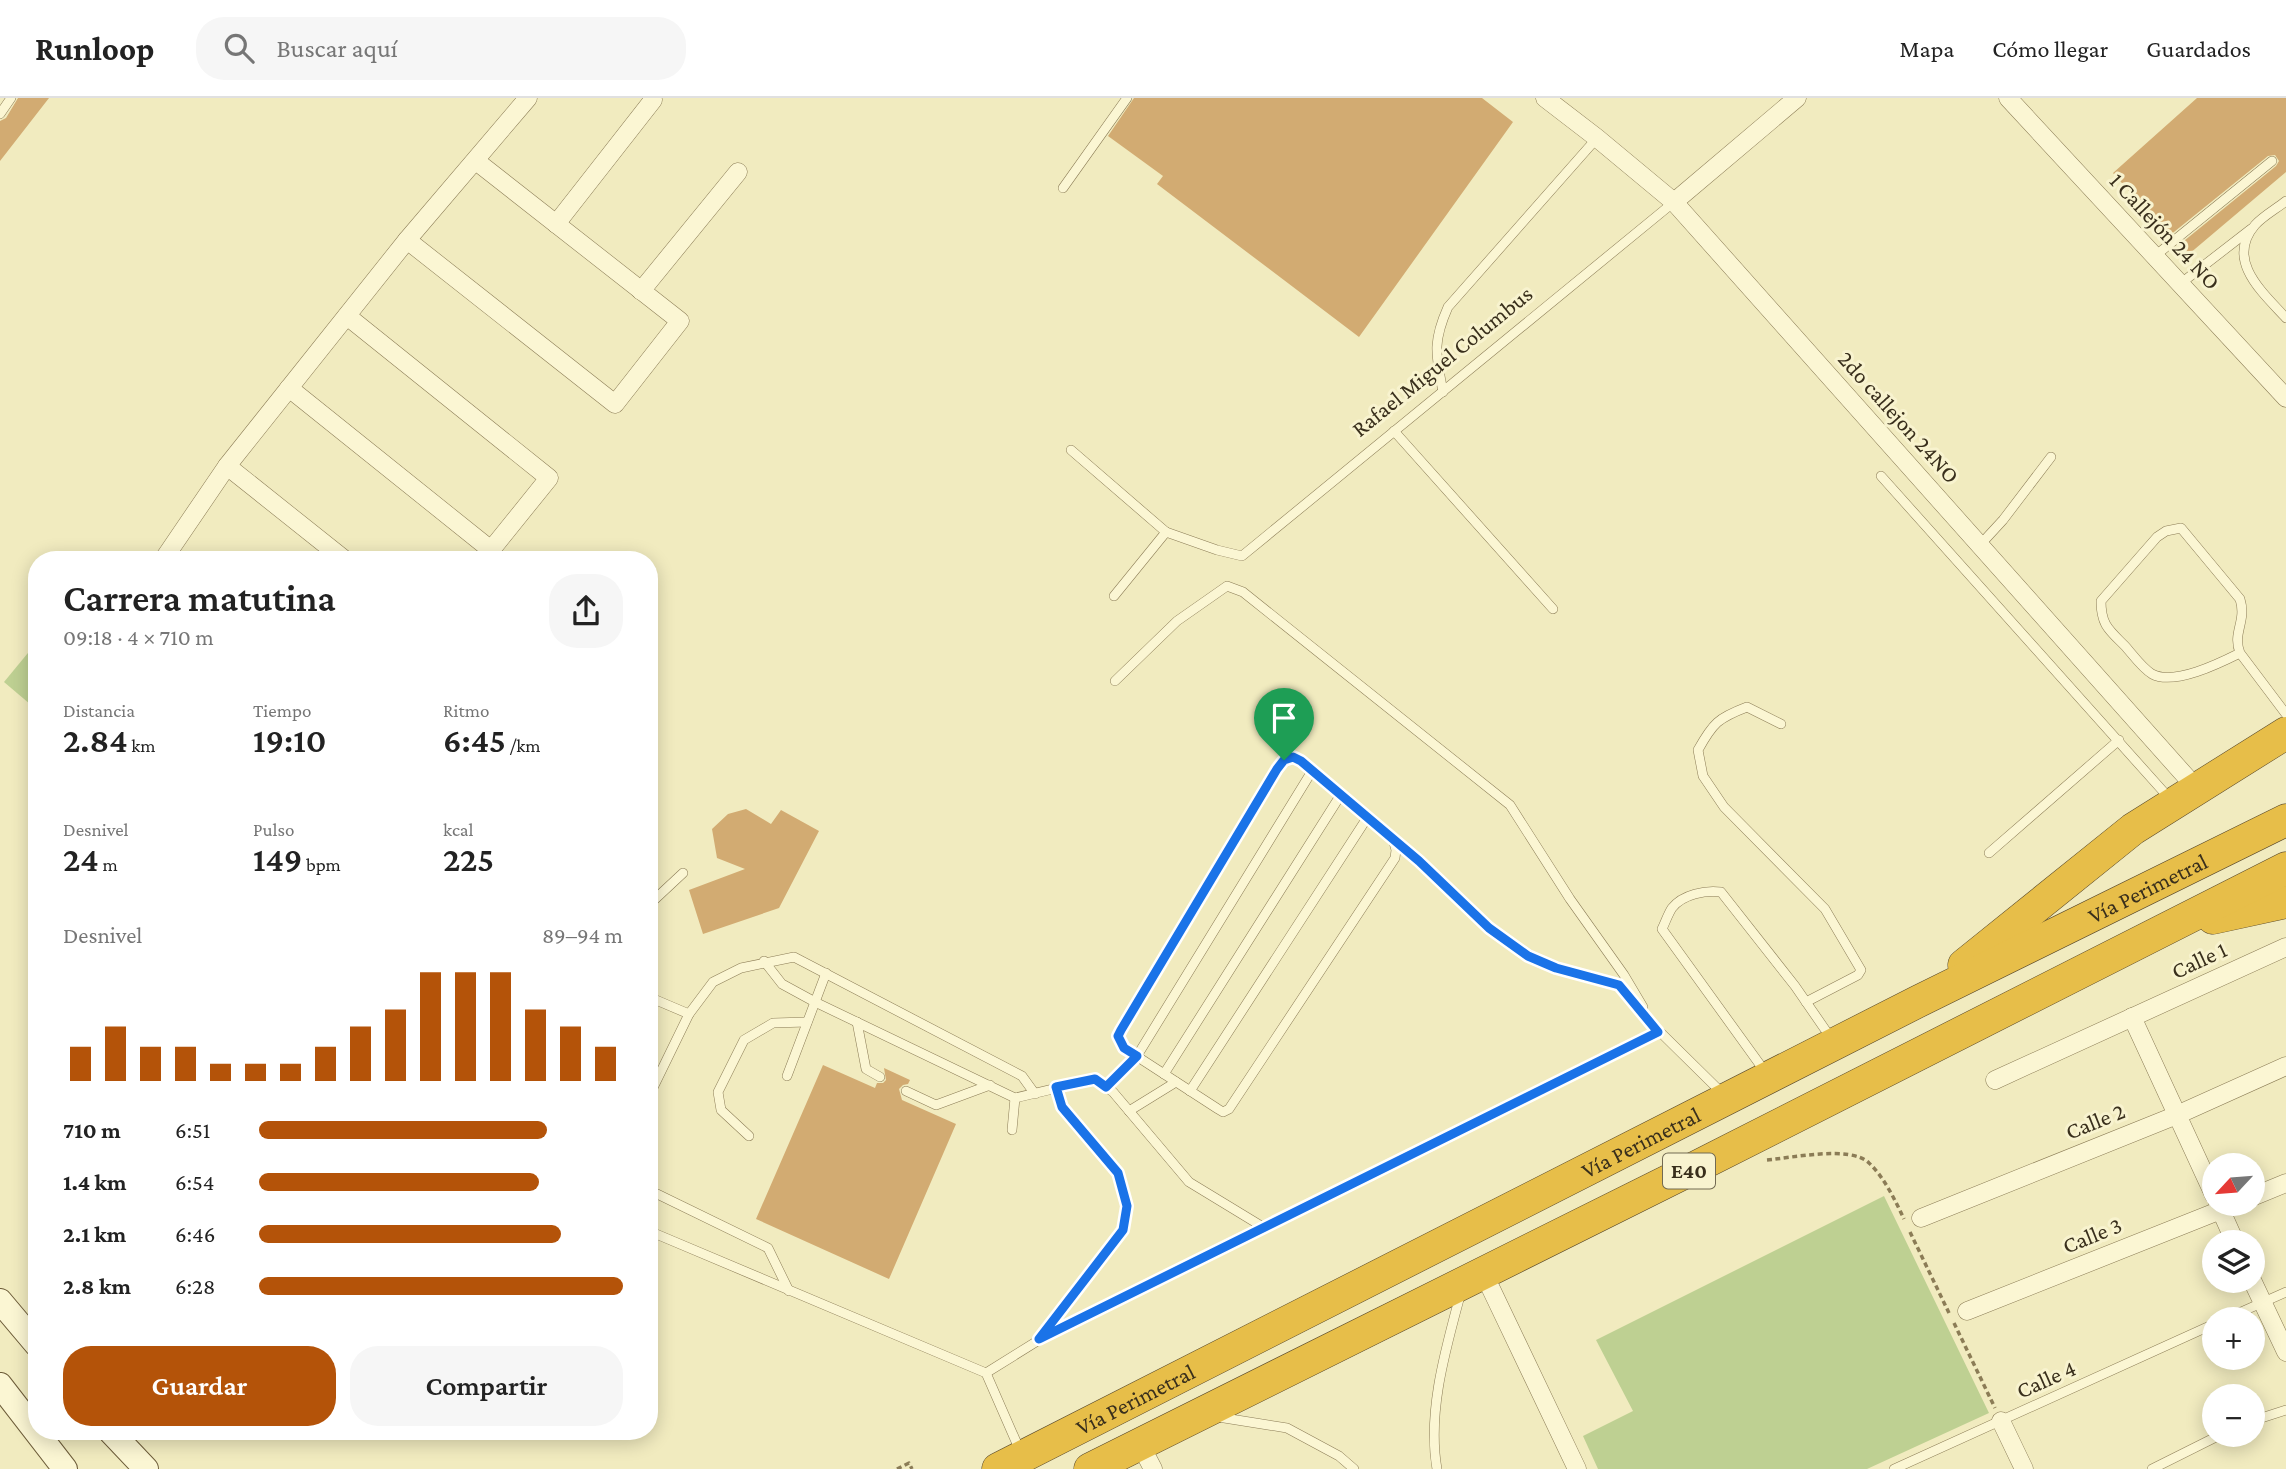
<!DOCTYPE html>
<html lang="es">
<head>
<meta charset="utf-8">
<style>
	:root { --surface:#fff; --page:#f6f6f6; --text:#222; --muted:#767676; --line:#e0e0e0; --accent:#b45309 }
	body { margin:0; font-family:"Crimson Pro",serif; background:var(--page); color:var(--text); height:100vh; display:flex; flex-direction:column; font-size:26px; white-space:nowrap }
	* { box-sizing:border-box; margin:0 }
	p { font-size:23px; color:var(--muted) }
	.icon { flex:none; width:38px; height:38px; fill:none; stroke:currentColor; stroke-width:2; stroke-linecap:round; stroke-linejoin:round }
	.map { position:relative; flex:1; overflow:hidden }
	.panel { position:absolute; left:28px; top:453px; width:630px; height:889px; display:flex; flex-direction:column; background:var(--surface); border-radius:28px; box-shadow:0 4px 18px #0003 }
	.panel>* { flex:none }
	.needle { width:46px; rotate:244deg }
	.buttons { position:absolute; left:2202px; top:1055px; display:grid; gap:14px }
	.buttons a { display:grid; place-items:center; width:63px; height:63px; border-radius:50%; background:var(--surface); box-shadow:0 4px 18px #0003; font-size:35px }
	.pin { position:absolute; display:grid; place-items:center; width:60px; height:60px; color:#fff; margin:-72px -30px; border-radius:50% 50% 50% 0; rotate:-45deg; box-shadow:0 0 7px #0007 }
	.pin .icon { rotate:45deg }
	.round { display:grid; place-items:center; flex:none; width:74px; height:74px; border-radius:28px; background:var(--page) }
	.head { display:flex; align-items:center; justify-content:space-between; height:119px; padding:0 35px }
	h1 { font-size:38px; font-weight:600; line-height:52px }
	.figures { display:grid; grid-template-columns:repeat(3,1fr); gap:10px; height:119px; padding:7px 35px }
	.figures div { display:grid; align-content:center }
	.figures b { font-size:35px; font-weight:600 }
	.figures small { font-size:19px; font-weight:400 }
	.figures p { font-size:19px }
	.chart { height:196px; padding:14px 35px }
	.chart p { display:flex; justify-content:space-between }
	.chart svg { width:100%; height:126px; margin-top:7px; stroke:var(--accent); stroke-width:6 }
	.action { display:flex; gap:14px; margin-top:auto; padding:14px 35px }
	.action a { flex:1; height:80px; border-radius:28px; background:var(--accent); color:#fff; font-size:28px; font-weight:600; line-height:80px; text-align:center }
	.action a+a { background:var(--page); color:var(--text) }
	ul { padding:0 35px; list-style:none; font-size:23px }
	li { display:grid; grid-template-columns:112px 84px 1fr; align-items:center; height:52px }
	li i { height:18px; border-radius:9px; background:var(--accent) }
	header { display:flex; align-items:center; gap:42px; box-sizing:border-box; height:98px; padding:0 35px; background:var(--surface); border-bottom:2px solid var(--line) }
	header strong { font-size:33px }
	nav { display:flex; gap:38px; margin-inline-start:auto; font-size:24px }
	.search { width:490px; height:63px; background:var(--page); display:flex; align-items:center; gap:18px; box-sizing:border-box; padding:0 24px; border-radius:28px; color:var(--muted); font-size:26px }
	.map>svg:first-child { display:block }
	.green { fill:#bed092 }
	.building { fill:#d2ab72 }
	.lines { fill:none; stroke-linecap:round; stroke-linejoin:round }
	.lane-casing { stroke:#8b7c56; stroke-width:10 }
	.street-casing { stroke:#8b7c56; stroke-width:19 }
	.secondary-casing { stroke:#6d5c39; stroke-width:26 }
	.highway-casing { stroke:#58482b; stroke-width:33 }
	.path { stroke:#8b7c56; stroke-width:3.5; stroke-dasharray:5 3.5; stroke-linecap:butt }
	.lane { stroke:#fbf6d3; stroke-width:9 }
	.street { stroke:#fbf6d3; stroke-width:18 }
	.secondary { stroke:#fbf6d3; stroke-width:24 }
	.highway { stroke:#e7be49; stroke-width:32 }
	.route-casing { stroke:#fff; stroke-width:14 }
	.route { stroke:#1a73e8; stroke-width:9 }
	.labels { text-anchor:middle; stroke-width:6; stroke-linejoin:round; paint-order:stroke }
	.shield { fill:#f8f3cf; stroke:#726a52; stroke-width:2 }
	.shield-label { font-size:21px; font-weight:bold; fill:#392f1c }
	.street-label { font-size:23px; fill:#392f1c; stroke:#f8f3cf }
</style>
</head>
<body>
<header>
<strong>Runloop</strong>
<div class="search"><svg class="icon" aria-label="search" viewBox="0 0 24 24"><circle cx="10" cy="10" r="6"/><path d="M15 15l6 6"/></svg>Buscar aquí</div>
<nav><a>Mapa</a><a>Cómo llegar</a><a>Guardados</a></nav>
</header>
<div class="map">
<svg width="2286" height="1371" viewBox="0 0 2286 1371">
	<rect width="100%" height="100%" fill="#f1ebbf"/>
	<g class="green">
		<path d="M37 544V612L4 584Z"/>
		<path d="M1884 1098 1989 1315 1867 1371H1598L1583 1338 1633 1313 1596 1242Z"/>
	</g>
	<g class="building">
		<path d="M18 0H49L0 63V23L6 20Z"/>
		<path d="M1134 0H1482L1513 24 1359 239 1157 86 1163 78 1108 38Z"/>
		<path d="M2197 0H2286V74L2189 156 2179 147 2276 68 2279 63 2275 57 2268 58 2169 138 2113 75Z"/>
		<path d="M746 711 771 726 781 712 819 733 779 810 703 836 689 792 745 771 717 760 712 731 728 716Z"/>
		<path d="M823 967 875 990 877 985H883L886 982 884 970 910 982 908 986 903 987 899 991 902 1002 956 1026 889 1181 756 1121Z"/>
	</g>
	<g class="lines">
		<g class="lane-casing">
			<g id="lane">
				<path d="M0 16 11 0"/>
				<path d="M1063 90 1127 0"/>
				<path d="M2286 103C2276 111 2263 118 2255 127 2225 162 2262 194 2286 220"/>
				<path d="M2155 158 2272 63"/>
				<path d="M2180 186 2251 131"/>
				<path d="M1443 294C1436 257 1432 245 1448 209L1597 40"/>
				<path d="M1394 333 1553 511"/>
				<path d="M1071 352 1166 434"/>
				<path d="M1881 378 2170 701"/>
				<path d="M1980 447 2003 422 2051 359"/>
				<path d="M1114 498 1166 434 1217 452 1242 458 1674 104"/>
				<path d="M2240 555C2220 565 2174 588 2152 576 2142 570 2133 557 2125 548 2109 532 2101 527 2101 503L2157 439 2166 433 2181 430 2240 501C2247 524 2232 534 2240 555L2286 616"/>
				<path d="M1115 583 1177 523 1227 488 1243 494 1510 707 1570 801 1624 877 1643 909"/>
				<path d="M1781 626 1747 609C1718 620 1713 625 1698 652L1703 678 1724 709 1825 811 1861 872 1858 877 1806 904"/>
				<path d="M1989 755 2119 642"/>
				<path d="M649 811 653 803 683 775"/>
				<path d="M764 863 782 886 815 904 1015 1000 1095 981 1113 994 1189 1084 1263 1129"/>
				<path d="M649 899 689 916"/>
				<path d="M857 924 866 971 880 979"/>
				<path d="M1656 930 1723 996"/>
				<path d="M1766 975 1662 831C1665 825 1668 816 1672 810 1683 796 1706 792 1721 794L1795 888 1833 943"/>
				<path d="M1164 976 1340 698"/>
				<path d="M787 978 826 875"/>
				<path d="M1106 989 1137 958 1312 673"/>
				<path d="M906 993 936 1007 990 987"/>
				<path d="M1190 993 1367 720"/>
				<path d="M649 998 689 916 713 884 741 870 794 859 1022 978 1035 996"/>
				<path d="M1129 1013 1176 984"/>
				<path d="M1012 1032 1015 1000"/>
				<path d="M749 1038 721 1012 718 994 744 942 773 925 807 924"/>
				<path d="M649 1092 768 1150 789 1193"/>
				<path d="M649 1133 986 1275 1021 1355"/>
				<path d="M2223 1222 2286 1194"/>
				<path d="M1042 1237 1123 1132 1127 1108 1118 1075 1062 1009 1056 989"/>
				<path d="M986 1275 1039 1242 1658 934 1619 887 1556 870 1528 858 1489 830 1419 763 1301 663 1293 659 1284 661 1277 671 1121 932 1118 938 1124 950 1218 1011 1223 1014 1229 1011 1395 760 1396 752 1393 741"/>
				<path d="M1218 1319 1287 1330 1339 1358 1354 1371"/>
				<path d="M2252 1323 2286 1312"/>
				<path d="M1437 1371C1427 1313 1446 1250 1461 1194"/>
				<path d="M1894 1371 2214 1226"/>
				<path d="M2152 1371 2220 1337"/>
			</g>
		</g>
		<g class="street-casing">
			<g id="street">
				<path d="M1545 0 1597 40 1674 104 2197 691"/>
				<path d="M2008 0 2286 300"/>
				<path d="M1674 104 1797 0"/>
				<path d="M556 126 653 2"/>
				<path d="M407 142 615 306 680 223 476 63"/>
				<path d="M641 193 738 74"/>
				<path d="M289 290 491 452 549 380 347 218"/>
				<path d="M227 368 345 462"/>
				<path d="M163 462 227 368 407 142 528 0"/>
				<path d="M2132 919 2214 1097"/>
				<path d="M1995 982 2286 849"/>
				<path d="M2252 1099 2286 1085"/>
				<path d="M2218 1106 2235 1144"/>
				<path d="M1921 1120 2177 1017 2286 968"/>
				<path d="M1483 1174 1577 1371"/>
				<path d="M2252 1182 2286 1254"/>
				<path d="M1967 1213 2236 1106"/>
				<path d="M2001 1323 2024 1371"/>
				<path d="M1140 1346 1153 1371"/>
			</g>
		</g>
		<g class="secondary-casing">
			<g id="secondary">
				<path d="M0 1203 37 1247"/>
				<path d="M0 1287 65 1371"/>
				<path d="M111 1334 146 1371"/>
			</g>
		</g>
		<g class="highway-casing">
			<g id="highway">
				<path d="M2213 820 2286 804"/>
				<path d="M1964 867 2133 731 2286 635"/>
				<path id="s1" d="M998 1371 1919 903 2286 722"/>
				<path d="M1090 1371 1698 1068 2286 770"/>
			</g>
		</g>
		<g class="path">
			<path d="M1767 1062C1791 1060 1851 1047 1869 1065 1884 1079 1895 1102 1904 1121"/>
			<path d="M1910 1134 1949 1215"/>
			<path d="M1954 1225 1995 1310"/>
			<path d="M897 1371 909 1365 912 1371"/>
		</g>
		<use href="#lane" class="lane"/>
		<use href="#street" class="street"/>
		<use href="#secondary" class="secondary"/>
		<use href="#highway" class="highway"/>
	</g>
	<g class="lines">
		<g class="route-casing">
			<path id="route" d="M1293 659 1301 663 1419 763 1489 830 1528 858 1556 870 1619 887 1658 934 1039 1241 1123 1132 1127 1108 1118 1075 1062 1009 1056 989 1095 981 1106 989 1137 958 1124 950 1118 938 1121 932 1277 671 1284 662Z"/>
		</g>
		<use href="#route" class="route"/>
	</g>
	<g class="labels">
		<rect class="shield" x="1663" y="1055.5" width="52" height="35" rx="5"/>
		<g class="shield-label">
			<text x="1689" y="1080">E40</text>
		</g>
		<g class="street-label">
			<text transform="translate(2165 133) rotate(47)" y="8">1 Callejón 24 NO</text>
			<text transform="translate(1442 263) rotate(-39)" y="8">Rafael Miguel Columbus</text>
			<text transform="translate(1899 319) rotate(48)" y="8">2do callejon 24NO</text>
			<text dy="8" stroke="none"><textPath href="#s1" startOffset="1288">Vía Perimetral</textPath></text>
			<text transform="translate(2199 862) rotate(-25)" y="8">Calle 1</text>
			<text transform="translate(2095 1023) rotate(-22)" y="8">Calle 2</text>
			<text dy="8" stroke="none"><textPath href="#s1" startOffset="721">Vía Perimetral</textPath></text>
			<text transform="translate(2092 1137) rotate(-22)" y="8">Calle 3</text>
			<text transform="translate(2046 1281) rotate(-24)" y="8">Calle 4</text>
			<text dy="8" stroke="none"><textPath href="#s1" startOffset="154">Vía Perimetral</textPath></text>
		</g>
	</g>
</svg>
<div class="buttons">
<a><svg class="needle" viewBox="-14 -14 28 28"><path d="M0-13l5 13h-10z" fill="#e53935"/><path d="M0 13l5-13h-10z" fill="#767676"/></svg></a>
<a><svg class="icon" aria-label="layers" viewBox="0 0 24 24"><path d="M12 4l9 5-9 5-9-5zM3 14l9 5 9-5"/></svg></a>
<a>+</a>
<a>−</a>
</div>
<div class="pin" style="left:1284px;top:662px;background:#1e9e55"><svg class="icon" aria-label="arrive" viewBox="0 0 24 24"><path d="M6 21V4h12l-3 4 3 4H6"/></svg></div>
<section class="panel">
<div class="head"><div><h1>Carrera matutina</h1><p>09:18 · 4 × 710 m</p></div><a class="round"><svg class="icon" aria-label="share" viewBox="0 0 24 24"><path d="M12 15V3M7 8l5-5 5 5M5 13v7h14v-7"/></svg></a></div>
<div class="figures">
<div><p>Distancia</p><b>2.84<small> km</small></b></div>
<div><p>Tiempo</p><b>19:10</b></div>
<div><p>Ritmo</p><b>6:45<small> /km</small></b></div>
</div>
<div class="figures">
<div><p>Desnivel</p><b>24<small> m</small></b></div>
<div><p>Pulso</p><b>149<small> bpm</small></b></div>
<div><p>kcal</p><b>225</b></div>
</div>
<div class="chart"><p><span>Desnivel</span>89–94 m</p>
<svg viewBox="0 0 160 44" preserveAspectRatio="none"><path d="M5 44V32M15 44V25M25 44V32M35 44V32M45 44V38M55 44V38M65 44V38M75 44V32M85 44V25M95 44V19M105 44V6M115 44V6M125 44V6M135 44V19M145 44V25M155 44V32"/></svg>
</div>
<ul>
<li><b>710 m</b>6:51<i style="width:79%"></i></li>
<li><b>1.4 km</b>6:54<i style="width:77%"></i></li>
<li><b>2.1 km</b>6:46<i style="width:83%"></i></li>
<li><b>2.8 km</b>6:28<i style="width:100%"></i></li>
</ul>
<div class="action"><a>Guardar</a><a>Compartir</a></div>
</section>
</div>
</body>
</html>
